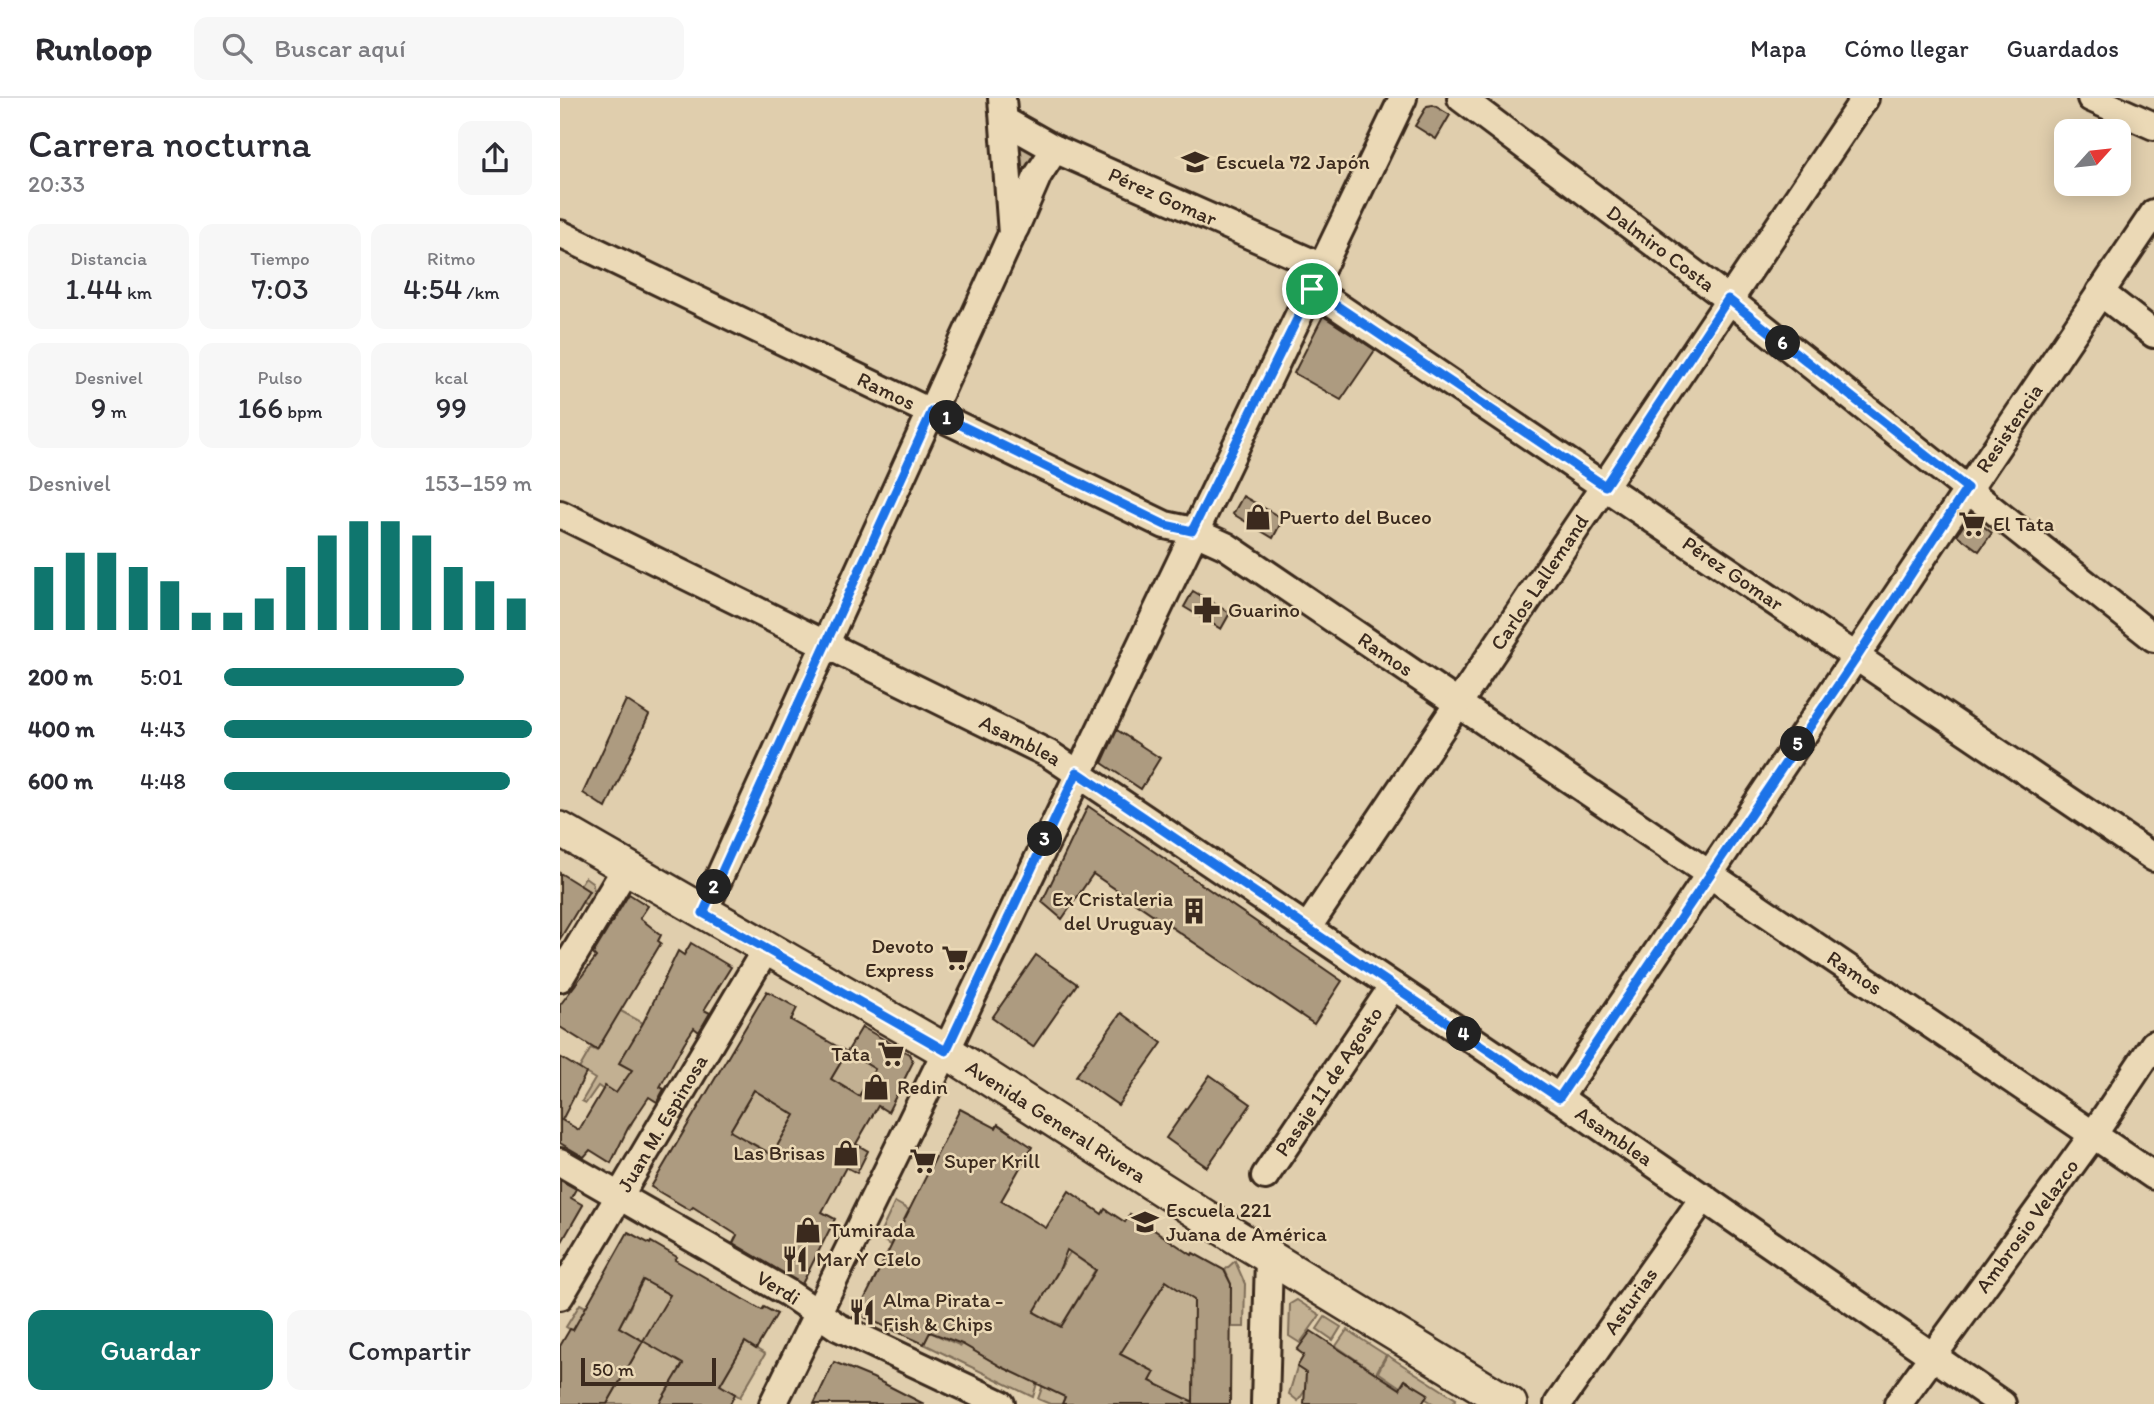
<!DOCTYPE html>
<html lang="es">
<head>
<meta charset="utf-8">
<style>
	:root { --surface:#fff; --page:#f7f7f7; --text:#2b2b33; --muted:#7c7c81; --line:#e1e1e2; --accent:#0f766e }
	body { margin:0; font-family:Itim,sans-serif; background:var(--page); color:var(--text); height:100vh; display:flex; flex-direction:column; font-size:26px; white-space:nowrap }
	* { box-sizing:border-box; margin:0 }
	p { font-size:23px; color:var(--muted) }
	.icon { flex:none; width:38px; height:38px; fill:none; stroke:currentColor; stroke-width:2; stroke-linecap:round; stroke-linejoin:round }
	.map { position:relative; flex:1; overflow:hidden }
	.panel { display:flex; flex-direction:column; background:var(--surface); width:560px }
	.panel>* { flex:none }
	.needle { width:46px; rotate:63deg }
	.tools { position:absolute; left:1494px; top:21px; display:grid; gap:14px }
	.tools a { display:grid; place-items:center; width:77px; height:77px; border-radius:14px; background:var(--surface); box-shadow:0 4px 18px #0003; font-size:35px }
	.scale { position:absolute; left:21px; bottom:18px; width:135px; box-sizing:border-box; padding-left:7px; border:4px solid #3b2a1e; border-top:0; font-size:19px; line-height:24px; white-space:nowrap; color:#3b2a1e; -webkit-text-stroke:5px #ebd9b6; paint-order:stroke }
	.pin { position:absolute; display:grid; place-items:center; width:60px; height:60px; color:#fff; margin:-30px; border:4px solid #fff; border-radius:50%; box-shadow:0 2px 7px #0007 }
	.km { position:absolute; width:35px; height:35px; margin:-18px; border-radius:50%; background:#222; color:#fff; font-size:19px; line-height:35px; text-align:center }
	.round { display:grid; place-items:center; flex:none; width:74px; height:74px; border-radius:14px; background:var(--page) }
	.summary { display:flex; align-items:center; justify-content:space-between; height:119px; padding:0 28px }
	h1 { font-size:38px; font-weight:600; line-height:52px }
	.figures { display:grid; grid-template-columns:repeat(3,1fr); gap:10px; height:119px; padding:7px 28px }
	.figures div { display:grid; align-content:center; border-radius:14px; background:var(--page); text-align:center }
	.figures b { font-size:30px; font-weight:600 }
	.figures small { font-size:19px; font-weight:400 }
	.figures p { font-size:19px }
	.chart { height:196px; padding:14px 28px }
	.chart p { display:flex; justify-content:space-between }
	.chart svg { width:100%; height:126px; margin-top:7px; stroke:var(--accent); stroke-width:6 }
	.primary-button { display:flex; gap:14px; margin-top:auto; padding:14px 28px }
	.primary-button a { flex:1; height:80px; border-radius:14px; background:var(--accent); color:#fff; font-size:28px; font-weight:600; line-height:80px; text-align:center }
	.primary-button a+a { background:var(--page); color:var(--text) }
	ul { padding:0 28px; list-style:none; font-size:23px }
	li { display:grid; grid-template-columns:112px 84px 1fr; align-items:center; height:52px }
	li i { height:18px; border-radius:9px; background:var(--accent) }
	header { display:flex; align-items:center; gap:42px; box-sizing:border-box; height:98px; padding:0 35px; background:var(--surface); border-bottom:2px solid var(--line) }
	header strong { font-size:33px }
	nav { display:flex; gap:38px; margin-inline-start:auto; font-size:24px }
	.search { width:490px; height:63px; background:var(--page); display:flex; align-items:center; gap:18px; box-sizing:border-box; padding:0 24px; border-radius:14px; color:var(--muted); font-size:26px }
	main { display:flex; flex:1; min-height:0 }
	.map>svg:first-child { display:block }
	.green { fill:#c2b092; stroke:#7e6d58; stroke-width:2 }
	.building { fill:#ad9b80; stroke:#3b2a1e; stroke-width:2; fill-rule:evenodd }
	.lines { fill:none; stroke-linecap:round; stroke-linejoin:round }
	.minor-casing { stroke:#3b2a1e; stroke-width:32 }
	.major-casing { stroke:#3b2a1e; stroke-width:38 }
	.minor { stroke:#ebd9b6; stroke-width:26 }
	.major { stroke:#ebd9b6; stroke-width:33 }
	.route-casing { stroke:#fff; stroke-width:14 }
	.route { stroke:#1a73e8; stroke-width:9 }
	.labels { text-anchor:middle; stroke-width:5; stroke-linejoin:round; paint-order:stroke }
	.poi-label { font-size:21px; fill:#3b2a1e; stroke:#ebd9b6; text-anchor:start }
	.street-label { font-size:21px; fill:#3b2a1e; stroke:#ebd9b6 }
</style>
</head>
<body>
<header>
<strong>Runloop</strong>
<div class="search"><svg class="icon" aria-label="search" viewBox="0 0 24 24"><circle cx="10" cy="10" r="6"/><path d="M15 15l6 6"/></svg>Buscar aquí</div>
<nav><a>Mapa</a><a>Cómo llegar</a><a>Guardados</a></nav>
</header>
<main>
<section class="panel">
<div class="summary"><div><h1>Carrera nocturna</h1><p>20:33</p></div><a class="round"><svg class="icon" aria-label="share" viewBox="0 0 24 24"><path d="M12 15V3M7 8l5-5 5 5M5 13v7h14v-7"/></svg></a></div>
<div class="figures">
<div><p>Distancia</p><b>1.44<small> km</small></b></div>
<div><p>Tiempo</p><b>7:03</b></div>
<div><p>Ritmo</p><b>4:54<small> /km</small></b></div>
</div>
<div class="figures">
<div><p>Desnivel</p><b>9<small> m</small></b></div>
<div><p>Pulso</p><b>166<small> bpm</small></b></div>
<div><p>kcal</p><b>99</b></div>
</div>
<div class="chart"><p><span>Desnivel</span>153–159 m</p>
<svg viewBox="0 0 160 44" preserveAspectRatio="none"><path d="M5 44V22M15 44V17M25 44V17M35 44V22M45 44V27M55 44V38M65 44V38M75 44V33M85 44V22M95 44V11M105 44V6M115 44V6M125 44V11M135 44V22M145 44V27M155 44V33"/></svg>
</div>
<ul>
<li><b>200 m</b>5:01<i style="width:78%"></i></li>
<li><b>400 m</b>4:43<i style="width:100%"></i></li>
<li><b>600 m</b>4:48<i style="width:93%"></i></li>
</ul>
<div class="primary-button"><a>Guardar</a><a>Compartir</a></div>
</section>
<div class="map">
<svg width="1594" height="1306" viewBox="0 0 1594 1306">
	<rect width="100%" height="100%" fill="#e0cead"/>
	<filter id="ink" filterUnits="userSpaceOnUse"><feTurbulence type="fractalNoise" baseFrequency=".0143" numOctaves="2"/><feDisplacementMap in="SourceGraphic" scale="14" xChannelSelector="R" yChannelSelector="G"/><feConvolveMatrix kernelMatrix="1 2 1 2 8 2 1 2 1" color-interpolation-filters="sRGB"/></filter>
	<g filter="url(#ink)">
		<g class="green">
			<path d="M463 47 476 58 462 88 455 48Z"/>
			<path d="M25 779 32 784 35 796 27 807 21 804 29 793 20 787Z"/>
			<path d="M59 912 83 925 61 965 72 972 74 1020 69 1031 42 1014 51 997 38 988 26 1005 22 1003 35 981 19 971 31 950 37 953Z"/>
			<path d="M287 954 315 971 299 998 271 981Z"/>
			<path d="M194 992 233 1016 242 1001 264 1057 225 1034 218 1047 221 1061 188 1043 158 1053Z"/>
			<path d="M335 1104 349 1112 331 1147 318 1140Z"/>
			<path d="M521 1136 533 1143 518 1160 535 1172 502 1227 491 1223 510 1233 481 1244 491 1223 474 1214Z"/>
			<path d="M675 1163 685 1186 684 1229H670L671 1186 665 1172Z"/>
			<path d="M78 1166 101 1180 96 1189 110 1197 136 1245 96 1221 84 1243 149 1281 129 1298 110 1287 99 1306H47L83 1243 59 1229 71 1208Z"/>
			<path d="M606 1183 620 1192 634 1195 637 1294 632 1303 610 1293 602 1306 586 1280 591 1281 594 1274 559 1257Z"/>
			<path d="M737 1202 760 1217 740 1245 729 1238 730 1206Z"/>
			<path d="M20 1206 33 1213 23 1239 6 1229Z"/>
			<path d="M765 1219 781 1229 773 1242 757 1231Z"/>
			<path d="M787 1232 826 1257 816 1275 776 1248Z"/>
			<path d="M370 1234 401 1248 403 1244 442 1269 477 1285 473 1299 364 1246Z"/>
			<path d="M185 1244 205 1256 180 1299 160 1287Z"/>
			<path d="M827 1257 896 1301 892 1306H874L866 1301 868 1296 845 1282 840 1289 818 1274Z"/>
			<path d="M737 1269 796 1306H756L745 1295 746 1291 738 1303 729 1296Z"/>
			<path d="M483 1287 505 1299 502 1306H490L478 1301Z"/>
		</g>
		<g class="building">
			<path d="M873 7 890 17 876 41 855 28 867 8Z"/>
			<path d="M763 218 815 252 781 302 734 275Z"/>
			<path d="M683 398 723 421 713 440 673 416Z"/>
			<path d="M1418 424 1432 435 1419 453 1397 437 1405 425Z"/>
			<path d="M633 493 670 515 661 531 624 509Z"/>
			<path d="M66 602 89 617 46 710 23 695Z"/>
			<path d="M557 632 600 660 581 691 542 665Z"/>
			<path d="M528 708 782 883 754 926 533 776 502 821 482 804Z"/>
			<path d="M0 775 29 793 0 841Z"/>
			<path d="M69 796 88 808 80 820 101 837 98 843 101 845 37 952 0 929V907L36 859 33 856Z"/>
			<path d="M131 845 171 869 144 912 150 915 139 934 134 930 124 945 100 989 104 991 97 1004 89 999 68 1030 51 1065 30 1052 24 1059 0 1045V959L26 975 2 1022 19 1032 45 988 56 995 72 972 59 965 83 925 118 853 124 857Z"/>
			<path d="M476 857 517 886 473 949 432 920Z"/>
			<path d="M207 893 237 910 231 922 287 954 302 929 349 956 353 964 328 1014 318 1008 296 1046 308 1053 297 1075 286 1069 262 1114 275 1121 242 1186 173 1145 177 1137 133 1109 130 1112 91 1089ZM287 954 315 971 299 998 271 981ZM194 992 235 1017 212 1057 170 1033Z"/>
			<path d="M561 915 602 945 558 1007 516 978Z"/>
			<path d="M650 977 691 1006 647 1069 606 1040Z"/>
			<path d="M400 1011 436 1030 438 1026 472 1049 441 1103 486 1130 509 1093 542 1116 545 1111 565 1124 570 1116 632 1157 633 1155 664 1172 671 1186 670 1306H502L505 1299 442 1269 402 1246 370 1234 364 1246 297 1216ZM507 1152 536 1172 501 1229 474 1214 500 1170ZM606 1183 634 1202 633 1304 590 1283 595 1274 560 1256Z"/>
			<path d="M0 1082 16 1091 11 1100 23 1107 0 1147Z"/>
			<path d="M68 1134 90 1146 91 1144 117 1159 115 1162 202 1212 204 1209 217 1216 196 1251 185 1244 160 1287 175 1296 170 1306H99L123 1266 83 1243 110 1197 83 1182 59 1229 83 1243 47 1306H0V1248L10 1231 13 1232Z"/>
			<path d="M751 1233 840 1291 845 1282 868 1296 862 1306H744L746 1275 737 1269 744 1257 737 1252Z"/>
			<path d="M274 1264 313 1280 364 1306H254Z"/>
		</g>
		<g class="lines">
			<g class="minor-casing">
				<g id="minor">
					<path id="s1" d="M901 0 1168 201 1594 540"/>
					<path d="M1531 0 1594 28"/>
					<path id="s2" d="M445 23 495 51 762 169"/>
					<path d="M455 130 478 77 495 51"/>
					<path id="s3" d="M0 136 605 427 633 433 666 448 1594 1078"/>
					<path id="s4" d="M752 191 1594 760"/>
					<path d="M1540 194 1594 236"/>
					<path id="s5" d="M0 416 489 656 999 1000 1442 1306"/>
					<path d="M143 815 452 136 442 0"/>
					<path id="s6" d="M748 829 1305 0"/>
					<path d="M0 880 66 770"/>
					<path id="s7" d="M999 1000 1594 115"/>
					<path id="s8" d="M0 1064 228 1195 278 1229 441 1306"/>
					<path id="s9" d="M705 1078 833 888"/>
					<path id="s10" d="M0 1198 206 851"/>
					<path d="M213 1306 386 953 843 0"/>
					<path d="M705 1306 709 1160"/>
					<path id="s11" d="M998 1306 1144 1099"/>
					<path id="s12" d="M1338 1306 1533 1037 1594 946"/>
				</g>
			</g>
			<g class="major-casing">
				<g id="major">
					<path id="s13" d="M0 731 386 953 675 1138 950 1306"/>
				</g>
			</g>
			<use href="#minor" class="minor"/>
			<use href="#major" class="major"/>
		</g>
	</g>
	<g class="lines" filter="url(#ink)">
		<g class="route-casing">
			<path id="route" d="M752 191 1045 388 1168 201 1407 390 1297 559 999 1000 517 674 386 953 143 815 372 313 605 427 632 433Z"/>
		</g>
		<use href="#route" class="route"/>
	</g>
	<defs>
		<g id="school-bare" transform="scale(2.1)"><path d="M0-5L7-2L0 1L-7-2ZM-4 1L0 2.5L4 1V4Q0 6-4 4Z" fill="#3b2a1e" stroke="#ebd9b6" stroke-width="2.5" paint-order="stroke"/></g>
		<g id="shop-bare" transform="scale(2.1)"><path d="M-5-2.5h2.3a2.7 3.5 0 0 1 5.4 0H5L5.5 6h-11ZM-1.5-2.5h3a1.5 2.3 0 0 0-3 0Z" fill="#3b2a1e" stroke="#ebd9b6" stroke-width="2.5" paint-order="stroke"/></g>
		<g id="supermarket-bare" transform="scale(2.1)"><path d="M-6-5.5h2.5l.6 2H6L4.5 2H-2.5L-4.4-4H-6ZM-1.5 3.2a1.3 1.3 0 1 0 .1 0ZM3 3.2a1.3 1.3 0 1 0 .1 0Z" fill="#3b2a1e" stroke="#ebd9b6" stroke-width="2.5" paint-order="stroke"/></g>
		<g id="pharmacy-bare" transform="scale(2.1)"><path d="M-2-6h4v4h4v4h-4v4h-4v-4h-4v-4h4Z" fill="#3b2a1e" stroke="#ebd9b6" stroke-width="2.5" paint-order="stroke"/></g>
		<g id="building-bare" transform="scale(2.1)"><path d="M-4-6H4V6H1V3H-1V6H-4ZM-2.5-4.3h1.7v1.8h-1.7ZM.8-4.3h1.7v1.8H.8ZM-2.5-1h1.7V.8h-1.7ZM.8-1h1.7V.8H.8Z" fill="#3b2a1e" stroke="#ebd9b6" stroke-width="2.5" paint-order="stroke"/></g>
		<g id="restaurant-bare" transform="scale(2.1)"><path d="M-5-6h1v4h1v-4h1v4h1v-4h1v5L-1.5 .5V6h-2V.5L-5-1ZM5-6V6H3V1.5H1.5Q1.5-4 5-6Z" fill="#3b2a1e" stroke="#ebd9b6" stroke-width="2.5" paint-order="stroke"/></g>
	</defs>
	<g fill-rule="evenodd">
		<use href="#school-bare" x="635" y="64"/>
		<use href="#shop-bare" x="698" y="419"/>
		<use href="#supermarket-bare" x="1412" y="426"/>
		<use href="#pharmacy-bare" x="647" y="512"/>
		<use href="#building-bare" x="634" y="813"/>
		<use href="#supermarket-bare" x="395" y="860"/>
		<use href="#supermarket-bare" x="331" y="956"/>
		<use href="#shop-bare" x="316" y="989"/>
		<use href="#shop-bare" x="286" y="1055"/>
		<use href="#supermarket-bare" x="363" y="1063"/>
		<use href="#school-bare" x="585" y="1124"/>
		<use href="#shop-bare" x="248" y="1132"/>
		<use href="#restaurant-bare" x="235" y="1161"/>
		<use href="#restaurant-bare" x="302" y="1214"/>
	</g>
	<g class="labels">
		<g class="poi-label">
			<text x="656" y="71">Escuela 72 Japón</text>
			<text x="719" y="426">Puerto del Buceo</text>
			<text x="1433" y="433">El Tata</text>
			<text x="668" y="519">Guarino</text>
			<text x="613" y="808" text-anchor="end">Ex Cristaleria<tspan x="613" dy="24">del Uruguay</tspan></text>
			<text x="374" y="855" text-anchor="end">Devoto<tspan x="374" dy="24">Express</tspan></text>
			<text x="310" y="963" text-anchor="end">Tata</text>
			<text x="337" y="996">Redin</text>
			<text x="265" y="1062" text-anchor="end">Las Brisas</text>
			<text x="384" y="1070">Super Krill</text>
			<text x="606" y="1119">Escuela 221<tspan x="606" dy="24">Juana de América</tspan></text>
			<text x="269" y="1139">Tumirada</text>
			<text x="256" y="1168">Mar Y CIelo</text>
			<text x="323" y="1209">Alma Pirata -<tspan x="323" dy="24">Fish &amp; Chips</tspan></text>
		</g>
		<g class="street-label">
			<text dy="7" stroke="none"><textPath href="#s2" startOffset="175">Pérez Gomar</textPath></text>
			<text dy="7" stroke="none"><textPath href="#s1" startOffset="250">Dalmiro Costa</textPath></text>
			<text dy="7" stroke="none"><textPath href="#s3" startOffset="362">Ramos</textPath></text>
			<text dy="7" stroke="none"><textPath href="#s7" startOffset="807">Resistencia</textPath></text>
			<text dy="7" stroke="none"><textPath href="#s4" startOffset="508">Pérez Gomar</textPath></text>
			<text dy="7" stroke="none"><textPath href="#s6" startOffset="415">Carlos Lallemand</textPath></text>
			<text dy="7" stroke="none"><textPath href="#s3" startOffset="929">Ramos</textPath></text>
			<text dy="7" stroke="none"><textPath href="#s5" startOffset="513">Asamblea</textPath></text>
			<text dy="7" stroke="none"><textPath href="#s3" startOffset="1496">Ramos</textPath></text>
			<text dy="7" stroke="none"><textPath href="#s9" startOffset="114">Pasaje 11 de Agosto</textPath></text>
			<text dy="7" stroke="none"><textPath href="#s13" startOffset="576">Avenida General Rivera</textPath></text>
			<text dy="7" stroke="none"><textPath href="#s10" startOffset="201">Juan M. Espinosa</textPath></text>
			<text dy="7" stroke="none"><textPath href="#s5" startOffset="1227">Asamblea</textPath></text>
			<text dy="7" stroke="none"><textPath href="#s12" startOffset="220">Ambrosio Velazco</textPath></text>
			<text dy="7" stroke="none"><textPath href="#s8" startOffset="252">Verdi</textPath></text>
			<text dy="7" stroke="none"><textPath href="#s11" startOffset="126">Asturias</textPath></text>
		</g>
	</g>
</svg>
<div class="tools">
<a><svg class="needle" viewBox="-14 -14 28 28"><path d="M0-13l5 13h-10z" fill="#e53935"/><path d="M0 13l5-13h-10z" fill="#7c7c81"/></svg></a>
</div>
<div class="scale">50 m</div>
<div class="pin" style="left:752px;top:191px;background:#1e9e55"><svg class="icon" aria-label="arrive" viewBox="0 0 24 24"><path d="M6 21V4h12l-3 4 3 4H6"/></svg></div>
<b class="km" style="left:387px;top:320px">1</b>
<b class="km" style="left:154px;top:789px">2</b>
<b class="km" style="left:485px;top:741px">3</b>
<b class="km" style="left:904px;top:936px">4</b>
<b class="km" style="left:1238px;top:646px">5</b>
<b class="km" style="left:1223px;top:245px">6</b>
</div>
</main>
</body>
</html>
